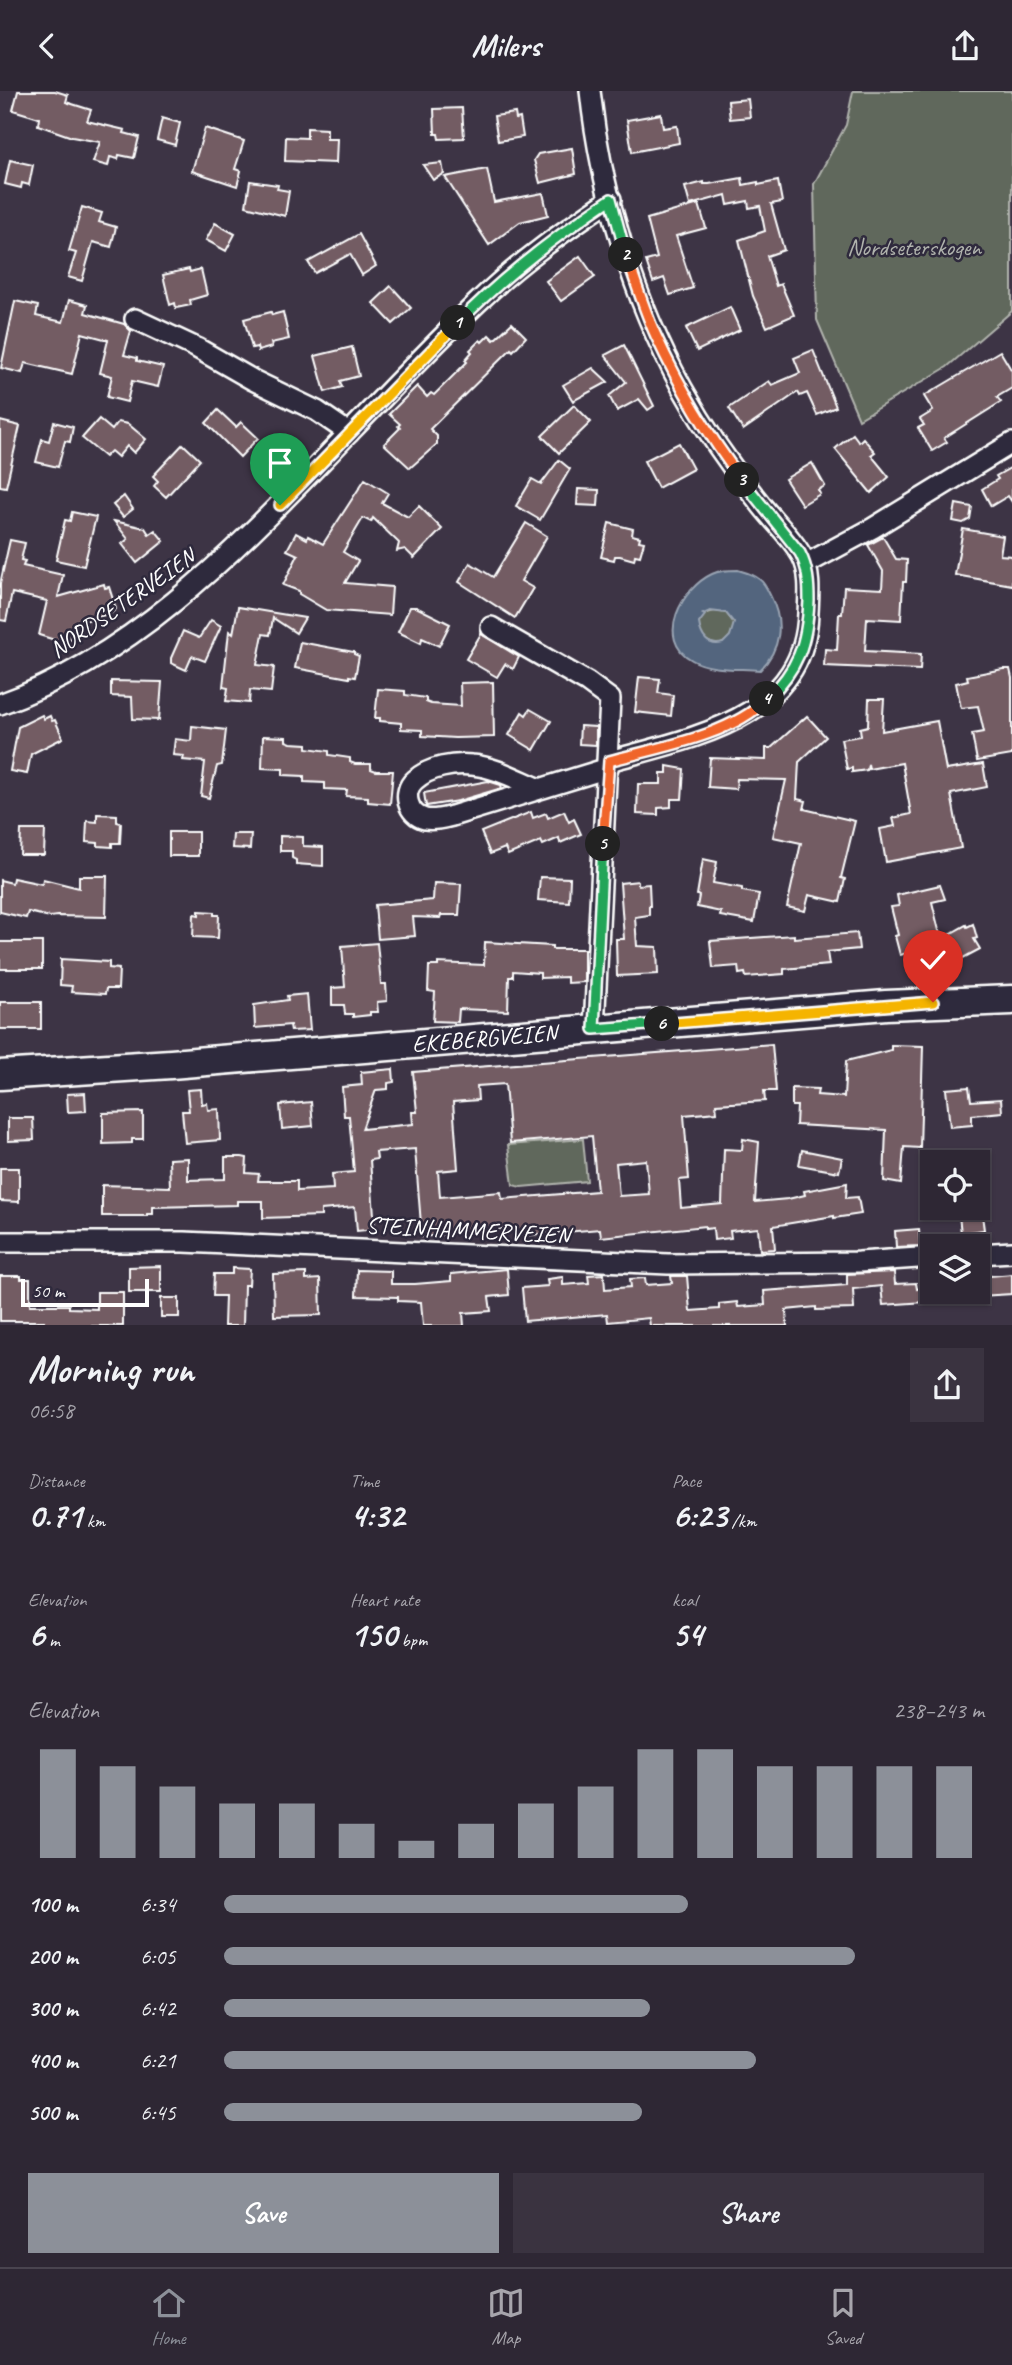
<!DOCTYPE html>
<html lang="en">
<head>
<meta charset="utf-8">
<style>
	:root { --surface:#2e2734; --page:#3a3340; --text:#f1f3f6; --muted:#a7a5ac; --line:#49444f; --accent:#8c9099 }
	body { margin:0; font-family:Caveat,sans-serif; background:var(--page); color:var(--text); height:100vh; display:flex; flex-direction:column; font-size:26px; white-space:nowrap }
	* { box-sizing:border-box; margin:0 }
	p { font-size:23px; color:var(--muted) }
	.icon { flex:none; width:38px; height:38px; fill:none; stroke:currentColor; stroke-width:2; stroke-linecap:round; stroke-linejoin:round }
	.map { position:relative; height:1234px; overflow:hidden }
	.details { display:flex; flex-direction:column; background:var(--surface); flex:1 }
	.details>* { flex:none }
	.fabs { position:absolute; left:920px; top:1059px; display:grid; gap:14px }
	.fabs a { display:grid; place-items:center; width:70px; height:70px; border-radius:0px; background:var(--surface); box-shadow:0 2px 5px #0004,0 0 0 2px var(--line); font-size:35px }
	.scale { position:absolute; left:21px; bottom:18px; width:128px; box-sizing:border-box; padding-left:7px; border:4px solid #fff; border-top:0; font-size:19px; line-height:24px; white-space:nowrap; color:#fff; -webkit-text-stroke:5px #2f2a3d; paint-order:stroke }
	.pin { position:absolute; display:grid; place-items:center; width:60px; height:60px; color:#fff; margin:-72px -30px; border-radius:50% 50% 50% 0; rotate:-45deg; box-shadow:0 0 7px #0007 }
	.pin .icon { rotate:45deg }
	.km { position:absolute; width:35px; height:35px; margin:-18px; border-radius:50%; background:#222; color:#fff; font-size:19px; line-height:35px; text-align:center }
	.round { display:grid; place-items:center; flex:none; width:74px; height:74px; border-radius:0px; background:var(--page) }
	.overview { display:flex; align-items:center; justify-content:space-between; height:119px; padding:0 28px }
	h1 { font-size:38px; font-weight:700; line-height:52px }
	.metrics { display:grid; grid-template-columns:repeat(3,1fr); gap:10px; height:119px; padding:7px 28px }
	.metrics div { display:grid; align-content:center }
	.metrics b { font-size:35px; font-weight:700 }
	.metrics small { font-size:19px; font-weight:400 }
	.metrics p { font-size:19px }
	.chart { height:196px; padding:14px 28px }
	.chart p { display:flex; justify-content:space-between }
	.chart svg { width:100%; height:126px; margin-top:7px; stroke:var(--accent); stroke-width:6 }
	.cta { display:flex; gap:14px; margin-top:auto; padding:14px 28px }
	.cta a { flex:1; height:80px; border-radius:0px; background:var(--accent); color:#fff; font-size:28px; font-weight:700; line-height:80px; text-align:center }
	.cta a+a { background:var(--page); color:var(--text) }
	ul { padding:0 28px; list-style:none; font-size:23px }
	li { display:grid; grid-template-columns:112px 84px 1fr; align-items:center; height:52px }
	li i { height:18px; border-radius:9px; background:var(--accent) }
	header { display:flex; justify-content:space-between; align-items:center; height:91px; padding:0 28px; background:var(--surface); font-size:32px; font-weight:700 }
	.dock { display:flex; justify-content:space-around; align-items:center; height:98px; border-top:2px solid var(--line); background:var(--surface); font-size:19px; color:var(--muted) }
	.dock a { display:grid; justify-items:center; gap:4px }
	.dock .active { color:var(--accent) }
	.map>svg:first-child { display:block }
	.green { fill:#60675b; stroke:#b0b3ad; stroke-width:2 }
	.water { fill:#53657e; stroke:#98a3b2; stroke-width:2; fill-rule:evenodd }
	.building { fill:#735b64; stroke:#fff; stroke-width:2; fill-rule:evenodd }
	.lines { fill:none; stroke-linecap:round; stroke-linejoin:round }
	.minor-casing { stroke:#fff; stroke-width:24 }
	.secondary-casing { stroke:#fff; stroke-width:33 }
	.minor { stroke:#2f2a3d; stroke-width:19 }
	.secondary { stroke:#2f2a3d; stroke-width:28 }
	.split-1-casing { stroke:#fff; stroke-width:14 }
	.split-2-casing { stroke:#fff; stroke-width:14 }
	.split-3-casing { stroke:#fff; stroke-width:14 }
	.split-4-casing { stroke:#fff; stroke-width:14 }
	.split-5-casing { stroke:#fff; stroke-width:14 }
	.split-6-casing { stroke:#fff; stroke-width:14 }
	.split-7-casing { stroke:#fff; stroke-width:14 }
	.split-1 { stroke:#f5b400; stroke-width:9 }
	.split-2 { stroke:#22a559; stroke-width:9 }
	.split-3 { stroke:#f0652b; stroke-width:9 }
	.split-4 { stroke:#22a559; stroke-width:9 }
	.split-5 { stroke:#f0652b; stroke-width:9 }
	.split-6 { stroke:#22a559; stroke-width:9 }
	.split-7 { stroke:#f5b400; stroke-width:9 }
	.labels { text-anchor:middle; stroke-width:5; stroke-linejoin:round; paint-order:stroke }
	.park-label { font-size:24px; fill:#b0b3ad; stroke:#2f2a3d }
	.street-label { font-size:24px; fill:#fff; stroke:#2f2a3d }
</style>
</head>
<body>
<header><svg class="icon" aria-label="back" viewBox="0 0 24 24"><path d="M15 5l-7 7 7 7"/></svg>Milers<svg class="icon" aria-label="share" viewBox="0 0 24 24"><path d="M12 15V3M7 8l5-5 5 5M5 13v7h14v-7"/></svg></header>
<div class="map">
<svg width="1012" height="1235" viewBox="0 0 1012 1235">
	<rect width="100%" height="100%" fill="#3d3445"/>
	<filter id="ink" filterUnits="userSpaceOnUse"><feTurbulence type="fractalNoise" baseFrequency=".0143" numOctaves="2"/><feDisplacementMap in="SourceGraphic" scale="14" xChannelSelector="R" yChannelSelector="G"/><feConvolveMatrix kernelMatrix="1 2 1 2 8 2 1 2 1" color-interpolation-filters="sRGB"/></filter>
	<g filter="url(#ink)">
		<g class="green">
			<path d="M853 0H1012V220L947 276 859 328 817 229 814 93 846 34Z"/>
			<path d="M715 520 726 522 734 532C733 543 729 551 718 554 708 552 696 545 699 533 699 529 702 526 703 523Z"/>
			<path d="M583 1048 587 1090 521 1096 513 1094 508 1054Z"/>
		</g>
		<path class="water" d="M738 479C745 481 753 483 759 488 765 492 768 500 771 506 784 532 781 558 760 579 739 577 711 580 692 569 654 548 682 497 712 483 720 479 729 479 738 479ZM710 520 726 522 734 532 730 545 723 552C708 556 701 546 699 532L705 524 703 523Z"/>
		<g class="building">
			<path d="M18 0H55L68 4 66 11 91 19 87 30 125 39 124 42 139 46 134 67 119 64 118 68 110 66 108 75 93 71 100 51 72 46 38 34 39 27 13 19Z"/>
			<path d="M748 8 750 26 730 28 728 10Z"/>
			<path d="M462 17 464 47 439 48 438 43H435L434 18Z"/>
			<path d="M515 22 516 28 520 27 523 46 498 50 494 25Z"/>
			<path d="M661 23 663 37 677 35 679 52 632 61 627 29Z"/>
			<path d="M162 27 180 32 175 54 157 49Z"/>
			<path d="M205 37 244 50 235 78 241 80 237 95 192 80Z"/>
			<path d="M307 37 327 38V48H337L336 72 285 70 286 46 307 47Z"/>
			<path d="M572 57 576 83 540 92 534 69 538 63Z"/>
			<path d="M10 69 33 74 29 94 22 92 21 97 5 93Z"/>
			<path d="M442 72 444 83 433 89 423 74Z"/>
			<path d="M487 78 494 111 543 102 548 124 520 131 489 154 445 86Z"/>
			<path d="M742 87 743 94 758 91V94L778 90 782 111 771 113 784 159 767 165 776 195 781 193 794 224 767 236 753 205 739 149 765 140 760 115 749 117 748 110 728 114 726 104 690 114 685 96 704 91V93H709Z"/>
			<path d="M250 90 278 94 277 98 289 100 285 125 246 115Z"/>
			<path d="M699 113 706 137 676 145 693 197 670 204 664 187 653 191 646 170 657 167 647 128Z"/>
			<path d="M82 116 102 122 99 131 116 136 111 156 93 151 82 190 68 186 76 162 69 160Z"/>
			<path d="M215 132 235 143 226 160 206 149Z"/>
			<path d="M359 143 376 175 362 184 350 163 315 182 308 171Z"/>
			<path d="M580 165 595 186 561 210 546 190Z"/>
			<path d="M189 178 190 181 201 178 207 204 190 209 191 214 176 217 175 212 170 214 163 184Z"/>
			<path d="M391 195 411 217 393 233 373 212Z"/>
			<path d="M69 209 87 214 85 222 124 233 131 240 124 264 137 267V270L163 276 158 296 132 290 127 311 107 306 112 285 100 282 108 249 82 242 72 283 25 272 22 282 1 277 15 210 38 215 36 225 63 231Z"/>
			<path d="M730 216 740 239 697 260 686 237Z"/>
			<path d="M271 221 272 224 283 221 289 248 271 252 272 256 258 260 257 256 252 257 244 228Z"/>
			<path d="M512 232 526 246 513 260 511 258 430 338 437 345V353L410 377 384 353 400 337 398 335 400 333 389 323 417 295 427 306 431 302 434 304 467 271 465 269 472 261 470 259 480 249 482 251 489 244 494 249Z"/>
			<path d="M624 254 654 315 648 319 639 308 617 320 609 305 626 291 605 264Z"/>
			<path d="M352 256 359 285 340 290 342 296 325 301 315 265Z"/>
			<path d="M813 259 836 316 817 324 807 302 800 305 798 301 743 339 729 317 769 290 772 294 800 282 794 267Z"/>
			<path d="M1000 260 1012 280V297L997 306 1001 311 944 347 947 351 932 360 918 337 924 334 920 328 933 320 924 305Z"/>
			<path d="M593 277 608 291 573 310 563 294Z"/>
			<path d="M574 314 591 331 559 362 542 345Z"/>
			<path d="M218 319 236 336 241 331 258 347 240 366 206 332Z"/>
			<path d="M99 328 112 339 118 331 128 333 146 348 134 362 127 355 118 366 111 360 105 366 82 347Z"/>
			<path d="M0 330 20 335 6 396 0 395Z"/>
			<path d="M54 331 73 336 70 351 65 350 58 376 36 371 42 348 49 350Z"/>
			<path d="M853 343 859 351 863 347 875 361 871 364 889 386 871 402 835 358Z"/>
			<path d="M679 352 693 378 658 397 644 370Z"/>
			<path d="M183 353 200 369 166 406 154 395 158 390 153 385Z"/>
			<path d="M559 369 570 378 540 429 516 415 532 388 541 393Z"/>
			<path d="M812 372 825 395 818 399 820 403 802 414 785 388Z"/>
			<path d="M1012 376V411L1008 405 991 415 982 398 998 388 996 385Z"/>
			<path d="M365 388 388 402 382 412 408 426 419 415 442 438 414 467 405 458 397 460 399 452 373 427 371 431 363 427 343 461 358 470 345 492 392 496 390 524 326 519 299 503V500L283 494 298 464 287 459 296 442 307 448 308 445 323 453Z"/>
			<path d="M578 398 599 399 598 415 577 414Z"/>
			<path d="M124 405 133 418 123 426 113 414Z"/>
			<path d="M956 413 972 416 970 428 963 432 953 430Z"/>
			<path d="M72 421 96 426 84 475 56 469 65 429 70 430Z"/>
			<path d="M114 430 145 437 149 443 155 439 164 450 137 472 122 453 128 448Z"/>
			<path d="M526 432 547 445 521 490 533 497 515 527 459 491 470 472 493 486Z"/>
			<path d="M609 432 633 438 632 444 640 446 639 450 644 451 640 465 635 464 634 469 620 465H615L614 469 601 466Z"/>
			<path d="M963 438 1003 445 1000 464 1012 465V494L955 484Z"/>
			<path d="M883 446 896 468 907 469 906 491H903L901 529 867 527 865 560 921 563 920 579 824 575 825 558 837 559 839 523H842L844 496 882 498 883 480 868 454Z"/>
			<path d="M10 449 25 452 21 469 25 470 23 475 63 484 58 506 104 493 105 497 109 496 116 518 111 522 74 533 69 551 64 550V552L39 544 47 510 12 502 6 530 0 529V493Z"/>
			<path d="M238 516 305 527 296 542 273 527 270 544 263 543 257 574 274 576 271 601 250 599 249 612 226 610 228 597 223 596 229 540 233 543Z"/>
			<path d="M410 516H416L450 533 439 555 422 547 421 552 398 541Z"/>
			<path d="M211 529 221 535 205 570 192 565 186 579 171 572V567L183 540 199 547Z"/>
			<path d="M481 543 519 566 513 578 505 573 497 586 466 568Z"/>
			<path d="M300 551 354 561V563L359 565 355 586 349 585V587L295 577Z"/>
			<path d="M1003 578H1010L1012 587V664L977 670 972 643 984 641 978 615 961 617 956 592 968 589 967 585Z"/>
			<path d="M639 586 660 588 658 602 673 604 671 625 635 621Z"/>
			<path d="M111 590 162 591 159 629 133 628 132 606 111 605Z"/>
			<path d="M493 591 494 646 455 647 422 645V639L401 638V632L380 630V627H375L378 598 405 600V604L426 607V611L431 613 461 615 460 592Z"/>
			<path d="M869 608H884L882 640 937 630 946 679 983 673 987 696 951 703 961 757 886 771 880 738 895 735 893 727 911 723 902 672 869 678 868 673 867 679 852 681V677L847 678 841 648 861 645 860 637 868 635Z"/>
			<path d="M530 618 551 630 534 659 509 644 522 621 526 624Z"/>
			<path d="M42 624 44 628 50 625 52 630 55 629 63 647 31 663 27 683 10 680 18 636Z"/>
			<path d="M807 625 826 646 799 671 797 708 806 710 804 718 855 730 841 787 845 788 840 811 809 804 805 820 787 816 801 752 773 746 786 689 737 688 736 698 708 696 710 667 766 669V657H771Z"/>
			<path d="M192 635 226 639 222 674 217 675 209 707 201 705 205 671 183 669 184 665 173 664 175 648 191 650Z"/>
			<path d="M580 635 596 636V654L579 653Z"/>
			<path d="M263 645 286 646V650L291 652 307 653V657L329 660V664L350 667V671L355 673H371V678L376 680H393L390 713 368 711V706L346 705 347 699 325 698V692L304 691V685L283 684V678L262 677Z"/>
			<path d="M667 675 684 678 682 708H671V716L658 717V724L637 723 638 693H661V682H667Z"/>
			<path d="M488 690 501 694 502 697 458 710 426 715 424 702Z"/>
			<path d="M564 720 569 731 574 728 581 743 560 752 559 747 543 754 541 750 508 764 505 757 490 763 481 741 531 721 533 727 546 722 548 727Z"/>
			<path d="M97 723 117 724V731L121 732 120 752H112V756L98 755V752L86 751 87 730 97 731Z"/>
			<path d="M21 739H45L44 764H20Z"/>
			<rect x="169" y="741" width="29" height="24"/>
			<path d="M233 743H251L250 758 232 757Z"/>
			<path d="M280 745 303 746V755L323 756V775L296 773V769L292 767V760H280Z"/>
			<path d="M703 768 717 771 713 792 742 797V800L759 803 754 831 720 825 721 821 697 816 699 805 697 804Z"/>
			<path d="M79 785H107L106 826 57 825 50 826 28 821 26 827 0 821V789L12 792 13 787 42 793 43 788 79 797Z"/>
			<path d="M540 786 570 787 569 811 538 809Z"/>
			<path d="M638 790V794L649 793 650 815H649V824L635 826 637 855 657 856 658 883 617 885 616 848H624L620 792Z"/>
			<path d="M434 792 461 793 459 824H441L440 827 413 826 415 845 378 848 375 814 433 809Z"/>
			<path d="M940 794 945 808 932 811 941 848 966 834 967 836 973 833 977 847 974 848 980 858 963 867 926 877 922 858 900 864 895 845 898 844 891 816 899 815 897 804Z"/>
			<path d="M199 820 214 821V824H219L218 847 193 846 194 823 199 824Z"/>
			<path d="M857 842 859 858 827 861 829 874 784 878V883L746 886 745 882 739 883 738 875 713 877 710 850 794 844V847Z"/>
			<rect x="0" y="851" width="42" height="27"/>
			<path d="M485 851 552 855V858H584V891L567 892V886L540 887V882L513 880V886H509L508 920 459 918 458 931 433 930 435 901 428 900 429 875H438V872L484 874Z"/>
			<path d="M377 852 381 893H386L387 910 377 911 378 921H370V924L353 926V923H345L344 914H332V897L345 896 342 855Z"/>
			<path d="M61 868 109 871V877L119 878 118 898H106L105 903 71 901 72 895 60 894Z"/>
			<path d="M307 903 310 939 291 940 290 934 255 937 254 914 288 909 287 905Z"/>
			<rect x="0" y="911" width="41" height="27"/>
			<path d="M772 953 776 1000H764L765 1010 716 1013 717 1021 684 1024 689 1088 679 1089 681 1117 722 1113 724 1058 742 1059 743 1048 759 1051 755 1111 788 1108 805 1104 804 1100 847 1092 846 1107 858 1106 861 1123 834 1127V1125L773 1135 775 1158 760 1159 758 1137 730 1140 731 1147 714 1149 713 1137 705 1138V1135L601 1146 600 1138 518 1145 517 1136 422 1146 415 1058 376 1061 377 1068 370 1069 375 1138 357 1140 355 1116 321 1119V1125L263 1127V1110H237V1114L153 1116V1123H147V1125H102V1094L170 1096 169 1068 188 1067V1089L225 1088V1066H242L247 1067 246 1082 259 1083 258 1090H297V1100L333 1098 332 1083 354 1081 349 1025H344L342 996 362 994 361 981 393 978 394 991 388 992V998L376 999 362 1038 413 1033 412 1021H417L413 981ZM505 993 510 1052 592 1045 597 1100 502 1108 501 1101 440 1106 438 1080 458 1078 453 1011 478 1009 477 995ZM646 1069 649 1103 619 1105 616 1072Z"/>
			<path d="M891 954 923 955 920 1057 904 1056 901 1093 884 1090 886 1039 796 1034 797 1015H792V997L818 998 817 1004 844 1006 846 970 891 959Z"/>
			<path d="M969 996 971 1010 1001 1008 1002 1021 972 1024V1034L950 1036 946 998Z"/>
			<path d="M201 998 202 1013 207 1012 208 1019 219 1018 220 1049 185 1052 182 1020H189L187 999Z"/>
			<path d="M85 1002 86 1020 68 1021 67 1003Z"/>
			<path d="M311 1011 313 1035 282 1038 280 1014Z"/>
			<path d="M143 1021V1048H132V1052L103 1053V1022Z"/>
			<path d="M8 1027H33L34 1049 8 1050Z"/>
			<path d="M802 1059 842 1067 839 1081 799 1074Z"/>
			<path d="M0 1077H19V1111L0 1110Z"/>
			<path d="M958 1116H981L984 1139 961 1142Z"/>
			<path d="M919 1138 920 1155 896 1156 895 1140Z"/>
			<path d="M161 1175V1201H129V1176Z"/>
			<path d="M232 1177 250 1178 249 1194H244L243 1235H224L225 1205H213L214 1183H232Z"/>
			<path d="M507 1178 509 1204 489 1206 491 1220 463 1222 464 1235H423L421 1211 398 1210V1206L356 1205 357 1179 391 1180V1193H415L451 1190V1183Z"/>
			<path d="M894 1181 895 1193 916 1192 917 1198 924 1197 925 1211 883 1214 881 1195 853 1198 854 1218 816 1219V1216L786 1219 787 1235H650L649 1227 608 1231 607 1223 525 1230 522 1197 548 1195 547 1188 563 1186V1194L589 1192 588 1184 604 1183 605 1198 631 1196 630 1188 645 1187 646 1194 672 1192 671 1185H687L690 1220 719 1218V1213L737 1211 738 1216 765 1214 764 1200 847 1194V1183Z"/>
			<path d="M306 1182V1189L320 1188 321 1224 274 1225 273 1183Z"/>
			<path d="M1012 1183V1203L980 1205 979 1186Z"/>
			<path d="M0 1185H21V1188H30V1214H69V1217L97 1218V1201H123V1235H44V1230H0Z"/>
			<rect x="161" y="1207" width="18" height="19"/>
		</g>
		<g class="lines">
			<g class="minor-casing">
				<g id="minor">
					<path d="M590 0C601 102 633 207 682 297 704 337 730 375 759 411 772 429 791 445 802 465 811 482 809 503 808 522 805 628 691 647 609 670"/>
					<path d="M135 228 197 257 253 289 317 320 349 342"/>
					<path d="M806 473 873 437 1012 352"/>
					<path d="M491 536 587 591 610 608 594 938"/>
					<path d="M0 613C128 568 229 466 322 370 373 317 424 263 477 212 518 172 564 140 611 108"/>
					<path d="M540 698C518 689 496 676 472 674 454 672 429 676 415 689 401 701 408 724 425 728 434 730 444 727 452 725L608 677"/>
					<path d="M0 1151H184L668 1173 859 1171 933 1166"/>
					<path d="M978 1163 1012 1161"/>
				</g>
			</g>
			<g class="secondary-casing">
				<g id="secondary">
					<path id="s1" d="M0 984 171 973 886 914 1012 909"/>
				</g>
			</g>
			<use href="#minor" class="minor"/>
			<use href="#secondary" class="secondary"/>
		</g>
	</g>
	<g class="lines" filter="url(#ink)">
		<g class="split-1-casing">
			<path id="split-1" d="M280 414 458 232"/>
		</g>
		<g class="split-2-casing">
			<path id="split-2" d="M458 232C504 184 556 145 611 108L626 164"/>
		</g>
		<g class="split-3-casing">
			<path id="split-3" d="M626 164C636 191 644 219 656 245 679 295 708 344 742 389"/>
		</g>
		<g class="split-4-casing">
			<path id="split-4" d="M742 389 800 462C808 477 809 493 809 510 807 553 798 578 767 608"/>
		</g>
		<g class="split-5-casing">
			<path id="split-5" d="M603 753 609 670C657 657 731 645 767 608"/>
		</g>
		<g class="split-6-casing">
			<path id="split-6" d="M603 753 594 938 662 933"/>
		</g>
		<g class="split-7-casing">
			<path id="split-7" d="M662 933 933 911"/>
		</g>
		<use href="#split-1" class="split-1"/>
		<use href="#split-2" class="split-2"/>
		<use href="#split-3" class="split-3"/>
		<use href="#split-4" class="split-4"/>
		<use href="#split-5" class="split-5"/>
		<use href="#split-6" class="split-6"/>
		<use href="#split-7" class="split-7"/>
	</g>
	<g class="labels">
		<g class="park-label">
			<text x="914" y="164">Nordseterskogen</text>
		</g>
		<g class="street-label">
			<text transform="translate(122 512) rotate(-35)" y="8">NORDSETERVEIEN</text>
			<text dy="8" stroke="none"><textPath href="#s1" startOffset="486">EKEBERGVEIEN</textPath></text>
			<text transform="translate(468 1139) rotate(3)" y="8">STEINHAMMERVEIEN</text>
		</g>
	</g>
</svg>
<div class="fabs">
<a><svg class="icon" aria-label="locate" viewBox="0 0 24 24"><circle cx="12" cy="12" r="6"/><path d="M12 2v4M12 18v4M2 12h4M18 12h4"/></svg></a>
<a><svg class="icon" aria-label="layers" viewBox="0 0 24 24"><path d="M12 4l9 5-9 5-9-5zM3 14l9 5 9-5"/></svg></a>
</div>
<div class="scale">50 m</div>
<div class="pin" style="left:280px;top:414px;background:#1e9e55"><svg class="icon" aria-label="arrive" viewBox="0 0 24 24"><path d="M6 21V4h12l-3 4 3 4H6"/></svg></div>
<div class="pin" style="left:933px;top:911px;background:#d93025"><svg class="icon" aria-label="check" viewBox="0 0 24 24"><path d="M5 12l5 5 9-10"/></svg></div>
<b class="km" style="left:458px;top:232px">1</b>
<b class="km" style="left:626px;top:164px">2</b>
<b class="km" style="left:742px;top:389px">3</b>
<b class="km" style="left:767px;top:608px">4</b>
<b class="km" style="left:603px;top:753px">5</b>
<b class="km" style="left:662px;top:933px">6</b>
</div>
<section class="details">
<div class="overview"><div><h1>Morning run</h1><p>06:58</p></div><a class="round"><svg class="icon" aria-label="share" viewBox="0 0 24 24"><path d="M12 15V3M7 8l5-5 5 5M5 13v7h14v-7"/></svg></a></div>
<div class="metrics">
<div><p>Distance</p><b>0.71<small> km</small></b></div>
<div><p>Time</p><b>4:32</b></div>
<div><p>Pace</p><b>6:23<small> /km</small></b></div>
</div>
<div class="metrics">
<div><p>Elevation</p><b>6<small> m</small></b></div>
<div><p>Heart rate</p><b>150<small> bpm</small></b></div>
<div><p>kcal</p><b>54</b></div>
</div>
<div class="chart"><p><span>Elevation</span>238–243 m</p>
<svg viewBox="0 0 160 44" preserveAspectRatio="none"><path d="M5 44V6M15 44V12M25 44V19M35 44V25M45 44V25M55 44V32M65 44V38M75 44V32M85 44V25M95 44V19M105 44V6M115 44V6M125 44V12M135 44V12M145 44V12M155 44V12"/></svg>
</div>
<ul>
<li><b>100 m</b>6:34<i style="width:61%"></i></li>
<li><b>200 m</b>6:05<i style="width:83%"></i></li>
<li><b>300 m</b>6:42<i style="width:56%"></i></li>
<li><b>400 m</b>6:21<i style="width:70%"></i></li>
<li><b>500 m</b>6:45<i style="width:55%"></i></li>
</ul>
<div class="cta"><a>Save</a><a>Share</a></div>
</section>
<nav class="dock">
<a class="active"><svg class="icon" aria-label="home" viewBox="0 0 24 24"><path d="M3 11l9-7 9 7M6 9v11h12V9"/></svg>Home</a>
<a><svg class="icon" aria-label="map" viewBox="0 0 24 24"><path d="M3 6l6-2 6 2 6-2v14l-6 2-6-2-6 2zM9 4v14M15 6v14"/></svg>Map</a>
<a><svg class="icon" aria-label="saved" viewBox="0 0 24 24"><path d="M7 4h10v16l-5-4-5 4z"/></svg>Saved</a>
</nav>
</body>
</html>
